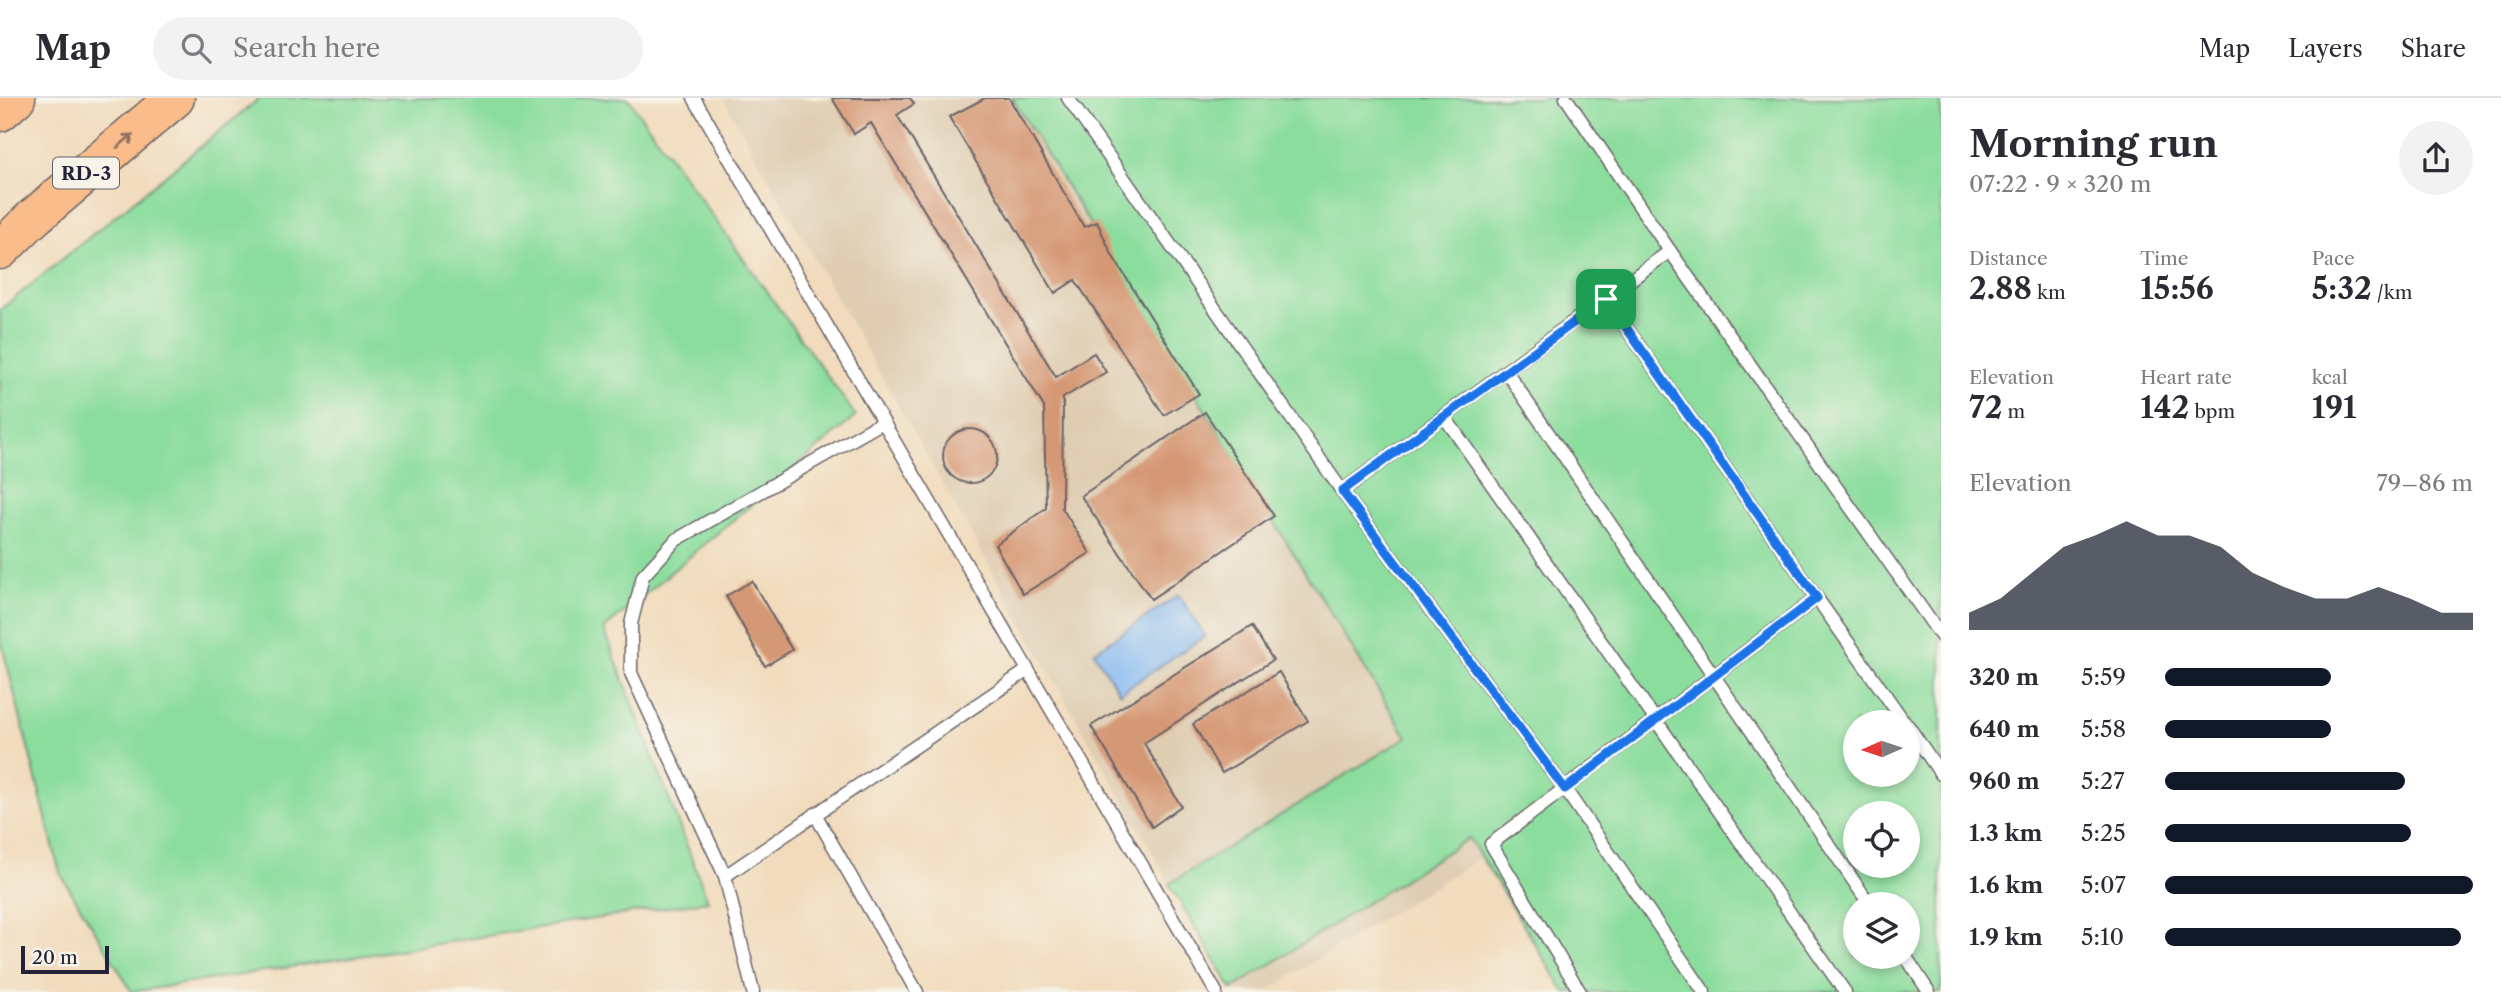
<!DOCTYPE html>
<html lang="en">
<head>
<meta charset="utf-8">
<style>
	:root { --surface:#fff; --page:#f2f2f3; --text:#2b2b33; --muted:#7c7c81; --line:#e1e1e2; --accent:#111827 }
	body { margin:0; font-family:"Libre Caslon Text",serif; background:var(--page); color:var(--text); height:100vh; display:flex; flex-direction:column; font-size:26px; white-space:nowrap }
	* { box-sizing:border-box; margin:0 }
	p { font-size:23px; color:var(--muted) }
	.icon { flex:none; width:38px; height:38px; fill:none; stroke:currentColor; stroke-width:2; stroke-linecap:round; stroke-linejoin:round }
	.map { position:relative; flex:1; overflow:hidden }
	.panel { display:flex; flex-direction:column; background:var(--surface); width:560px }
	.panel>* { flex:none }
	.needle { width:46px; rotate:267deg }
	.fabs { position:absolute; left:1843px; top:612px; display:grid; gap:14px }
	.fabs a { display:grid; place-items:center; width:77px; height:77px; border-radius:50%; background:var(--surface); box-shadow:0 4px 10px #0003; font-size:35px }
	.scale { position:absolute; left:21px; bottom:18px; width:88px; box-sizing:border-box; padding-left:7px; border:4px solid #22223b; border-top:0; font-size:19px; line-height:24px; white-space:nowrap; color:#22223b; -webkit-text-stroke:5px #f7f3e8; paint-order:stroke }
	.pin { position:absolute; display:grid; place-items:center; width:60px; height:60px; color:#fff; margin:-30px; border-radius:14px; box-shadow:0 4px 10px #0006 }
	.round { display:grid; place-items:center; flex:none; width:74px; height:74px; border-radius:37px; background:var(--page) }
	.headline { display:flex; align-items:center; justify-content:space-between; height:119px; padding:0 28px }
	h1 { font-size:38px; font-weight:800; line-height:52px }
	.metrics { display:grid; grid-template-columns:repeat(3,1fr); gap:10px; height:119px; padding:7px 28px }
	.metrics div { display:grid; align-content:center }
	.metrics b { font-size:30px; font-weight:800 }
	.metrics small { font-size:19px; font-weight:400 }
	.metrics p { font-size:19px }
	.chart { height:196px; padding:14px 28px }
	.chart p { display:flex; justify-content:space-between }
	.chart svg { width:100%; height:126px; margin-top:7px; fill:var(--accent); opacity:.7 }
	ul { padding:0 28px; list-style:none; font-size:23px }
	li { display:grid; grid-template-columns:112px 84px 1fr; align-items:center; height:52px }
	li i { height:18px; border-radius:9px; background:var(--accent) }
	header { display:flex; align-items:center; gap:42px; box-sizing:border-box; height:98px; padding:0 35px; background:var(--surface); border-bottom:2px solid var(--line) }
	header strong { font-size:33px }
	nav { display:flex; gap:38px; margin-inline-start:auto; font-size:24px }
	.search { width:490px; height:63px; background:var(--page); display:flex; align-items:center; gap:18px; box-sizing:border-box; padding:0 24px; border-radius:38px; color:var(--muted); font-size:26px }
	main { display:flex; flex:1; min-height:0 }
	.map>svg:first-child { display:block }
	.built { fill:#dfcdb2 }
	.green { fill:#8bdd9d; stroke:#56806c; stroke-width:2; fill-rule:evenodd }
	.water { fill:#84b9f3; stroke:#536e97; stroke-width:2 }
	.building { fill:#d59874 }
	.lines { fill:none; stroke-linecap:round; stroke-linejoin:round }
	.lane-casing { stroke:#6a6368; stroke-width:15 }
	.highway-casing { stroke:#6a6368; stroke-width:41 }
	.lane { stroke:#fff; stroke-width:12 }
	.highway { stroke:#f9bc8a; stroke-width:38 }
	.oneway { stroke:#8e6f62 }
	.route-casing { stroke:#fff; stroke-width:14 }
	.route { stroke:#1a73e8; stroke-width:9 }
	.labels { text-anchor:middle; stroke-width:5; stroke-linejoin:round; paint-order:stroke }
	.shield { fill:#f7f3e8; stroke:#62616f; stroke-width:2 }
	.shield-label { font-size:19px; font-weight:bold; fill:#22223b }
</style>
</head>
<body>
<header>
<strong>Map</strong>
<div class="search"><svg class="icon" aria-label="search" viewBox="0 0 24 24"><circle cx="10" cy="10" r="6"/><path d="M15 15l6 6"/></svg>Search here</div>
<nav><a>Map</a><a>Layers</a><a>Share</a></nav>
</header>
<main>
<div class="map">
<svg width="1941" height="894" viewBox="0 0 1941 894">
	<rect width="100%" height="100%" fill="#f7f3e8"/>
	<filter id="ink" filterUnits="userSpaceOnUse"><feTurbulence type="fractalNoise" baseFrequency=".0143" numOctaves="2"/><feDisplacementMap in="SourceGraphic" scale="14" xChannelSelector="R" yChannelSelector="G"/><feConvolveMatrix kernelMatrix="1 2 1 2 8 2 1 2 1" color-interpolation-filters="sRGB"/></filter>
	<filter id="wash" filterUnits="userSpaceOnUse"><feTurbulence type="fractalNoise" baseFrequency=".00686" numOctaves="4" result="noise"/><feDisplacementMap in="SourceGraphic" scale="28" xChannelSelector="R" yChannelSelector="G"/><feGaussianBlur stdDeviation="1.57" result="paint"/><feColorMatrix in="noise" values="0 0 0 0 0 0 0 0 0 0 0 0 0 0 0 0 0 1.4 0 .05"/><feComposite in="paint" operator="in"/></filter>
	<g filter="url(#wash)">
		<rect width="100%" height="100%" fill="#f1dbbc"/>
		<path class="built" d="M723 0H1012L1481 759 1265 894H1232Z"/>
		<g class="green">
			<path d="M260 0H628L856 318 604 531 708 803 132 894 60 775 0 539V212Z"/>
			<path d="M1012 0H1941V894H1565L1469 740 1232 891 1169 786 1407 639ZM1855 625H1908V677H1855ZM1855 716H1908V768H1855ZM1855 807H1908V859H1855Z"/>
		</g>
		<path class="water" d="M1179 497 1205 538 1120 595 1094 554Z"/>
		<g id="blocks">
			<g class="building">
				<path d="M832 0H910L914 6 897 17 1056 279 1094 255 1106 274 1063 300 1062 410 1090 455 1023 496 995 447 1046 410 1044 309 871 25 854 36Z"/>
				<path d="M985 0H1009L1084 129 1097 124 1112 157 1199 296 1164 317 1075 182 1055 195 949 19Z"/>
				<path d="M1205 314 1274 418 1151 501 1081 398Z"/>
				<circle cx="970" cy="358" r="27"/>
				<path d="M752 483 792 552 765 568 726 498Z"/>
				<path d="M1252 528 1273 562 1144 645 1181 708 1152 729 1091 628Z"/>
				<path d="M1279 574 1308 623 1222 675 1193 626Z"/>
			</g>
		</g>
	</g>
	<g filter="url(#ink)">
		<use href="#blocks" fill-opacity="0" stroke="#6a6368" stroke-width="2"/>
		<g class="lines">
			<g class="lane-casing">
				<g id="lane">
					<path d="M694 0 1216 894"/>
					<path d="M1068 0 1342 393 1565 691 1704 894"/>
					<path d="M1566 0 1670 153 1941 538"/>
					<path d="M1606 201 1905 625"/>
					<path d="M1506 273 1870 807"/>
					<path d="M1444 318 1845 894"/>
					<path d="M1342 393 1670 153"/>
					<path d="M1908 628 1941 676"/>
					<path d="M815 716 917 894"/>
					<path d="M725 778 1028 572"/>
					<path d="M1906 859 1929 894"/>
					<path d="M753 894 725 778 631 575V526L643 478 676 442 883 324"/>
					<path d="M1580 894 1491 746 1817 500"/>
				</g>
			</g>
			<g class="highway-casing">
				<g id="highway">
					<path d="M0 14 16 0"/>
					<path d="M0 152 33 120 175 0"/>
				</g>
			</g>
			<use href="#lane" class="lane"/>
			<use href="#highway" class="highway"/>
		</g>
		<defs><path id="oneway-shaft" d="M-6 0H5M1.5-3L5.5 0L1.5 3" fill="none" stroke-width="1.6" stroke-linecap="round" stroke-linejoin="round" transform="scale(1.75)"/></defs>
		<use class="oneway" href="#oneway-shaft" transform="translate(125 43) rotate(-40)"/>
	</g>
	<g class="lines" filter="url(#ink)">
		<g class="route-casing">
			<path id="route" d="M1606 201 1817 500 1565 691 1342 393Z"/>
		</g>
		<use href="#route" class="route"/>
	</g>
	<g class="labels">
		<rect class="shield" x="53" y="59.5" width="66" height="31" rx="5"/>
		<g class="shield-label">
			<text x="86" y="82">RD-3</text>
		</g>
	</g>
</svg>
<div class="fabs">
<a><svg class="needle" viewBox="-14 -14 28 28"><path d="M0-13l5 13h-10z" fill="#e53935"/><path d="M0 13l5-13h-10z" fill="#7c7c81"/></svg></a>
<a><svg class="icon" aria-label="locate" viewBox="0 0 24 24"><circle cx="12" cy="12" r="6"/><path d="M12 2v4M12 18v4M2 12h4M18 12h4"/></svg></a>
<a><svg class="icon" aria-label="layers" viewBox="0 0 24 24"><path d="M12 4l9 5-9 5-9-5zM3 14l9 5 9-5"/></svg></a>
</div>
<div class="scale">20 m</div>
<div class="pin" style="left:1606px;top:201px;background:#1e9e55"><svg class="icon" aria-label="arrive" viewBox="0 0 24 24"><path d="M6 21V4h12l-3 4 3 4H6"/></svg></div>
</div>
<section class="panel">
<div class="headline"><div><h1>Morning run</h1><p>07:22 · 9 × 320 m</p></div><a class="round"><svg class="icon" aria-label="share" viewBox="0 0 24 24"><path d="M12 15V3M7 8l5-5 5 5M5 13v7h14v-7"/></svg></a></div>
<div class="metrics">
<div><p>Distance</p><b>2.88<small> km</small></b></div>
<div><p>Time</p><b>15:56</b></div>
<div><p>Pace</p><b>5:32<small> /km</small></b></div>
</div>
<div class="metrics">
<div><p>Elevation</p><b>72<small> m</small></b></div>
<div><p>Heart rate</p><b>142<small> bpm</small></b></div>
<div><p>kcal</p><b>191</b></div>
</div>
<div class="chart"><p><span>Elevation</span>79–86 m</p>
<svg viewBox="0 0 160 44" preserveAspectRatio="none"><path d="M0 44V38L10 33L20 24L30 15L40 11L50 6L60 11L70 11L80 15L90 24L100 29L110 33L120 33L130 29L140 33L150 38L160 38V44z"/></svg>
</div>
<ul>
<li><b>320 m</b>5:59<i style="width:54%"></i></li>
<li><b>640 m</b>5:58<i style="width:54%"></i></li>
<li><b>960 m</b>5:27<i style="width:78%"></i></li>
<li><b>1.3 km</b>5:25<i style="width:80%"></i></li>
<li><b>1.6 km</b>5:07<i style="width:100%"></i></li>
<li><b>1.9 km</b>5:10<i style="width:96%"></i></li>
</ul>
</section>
</main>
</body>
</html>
